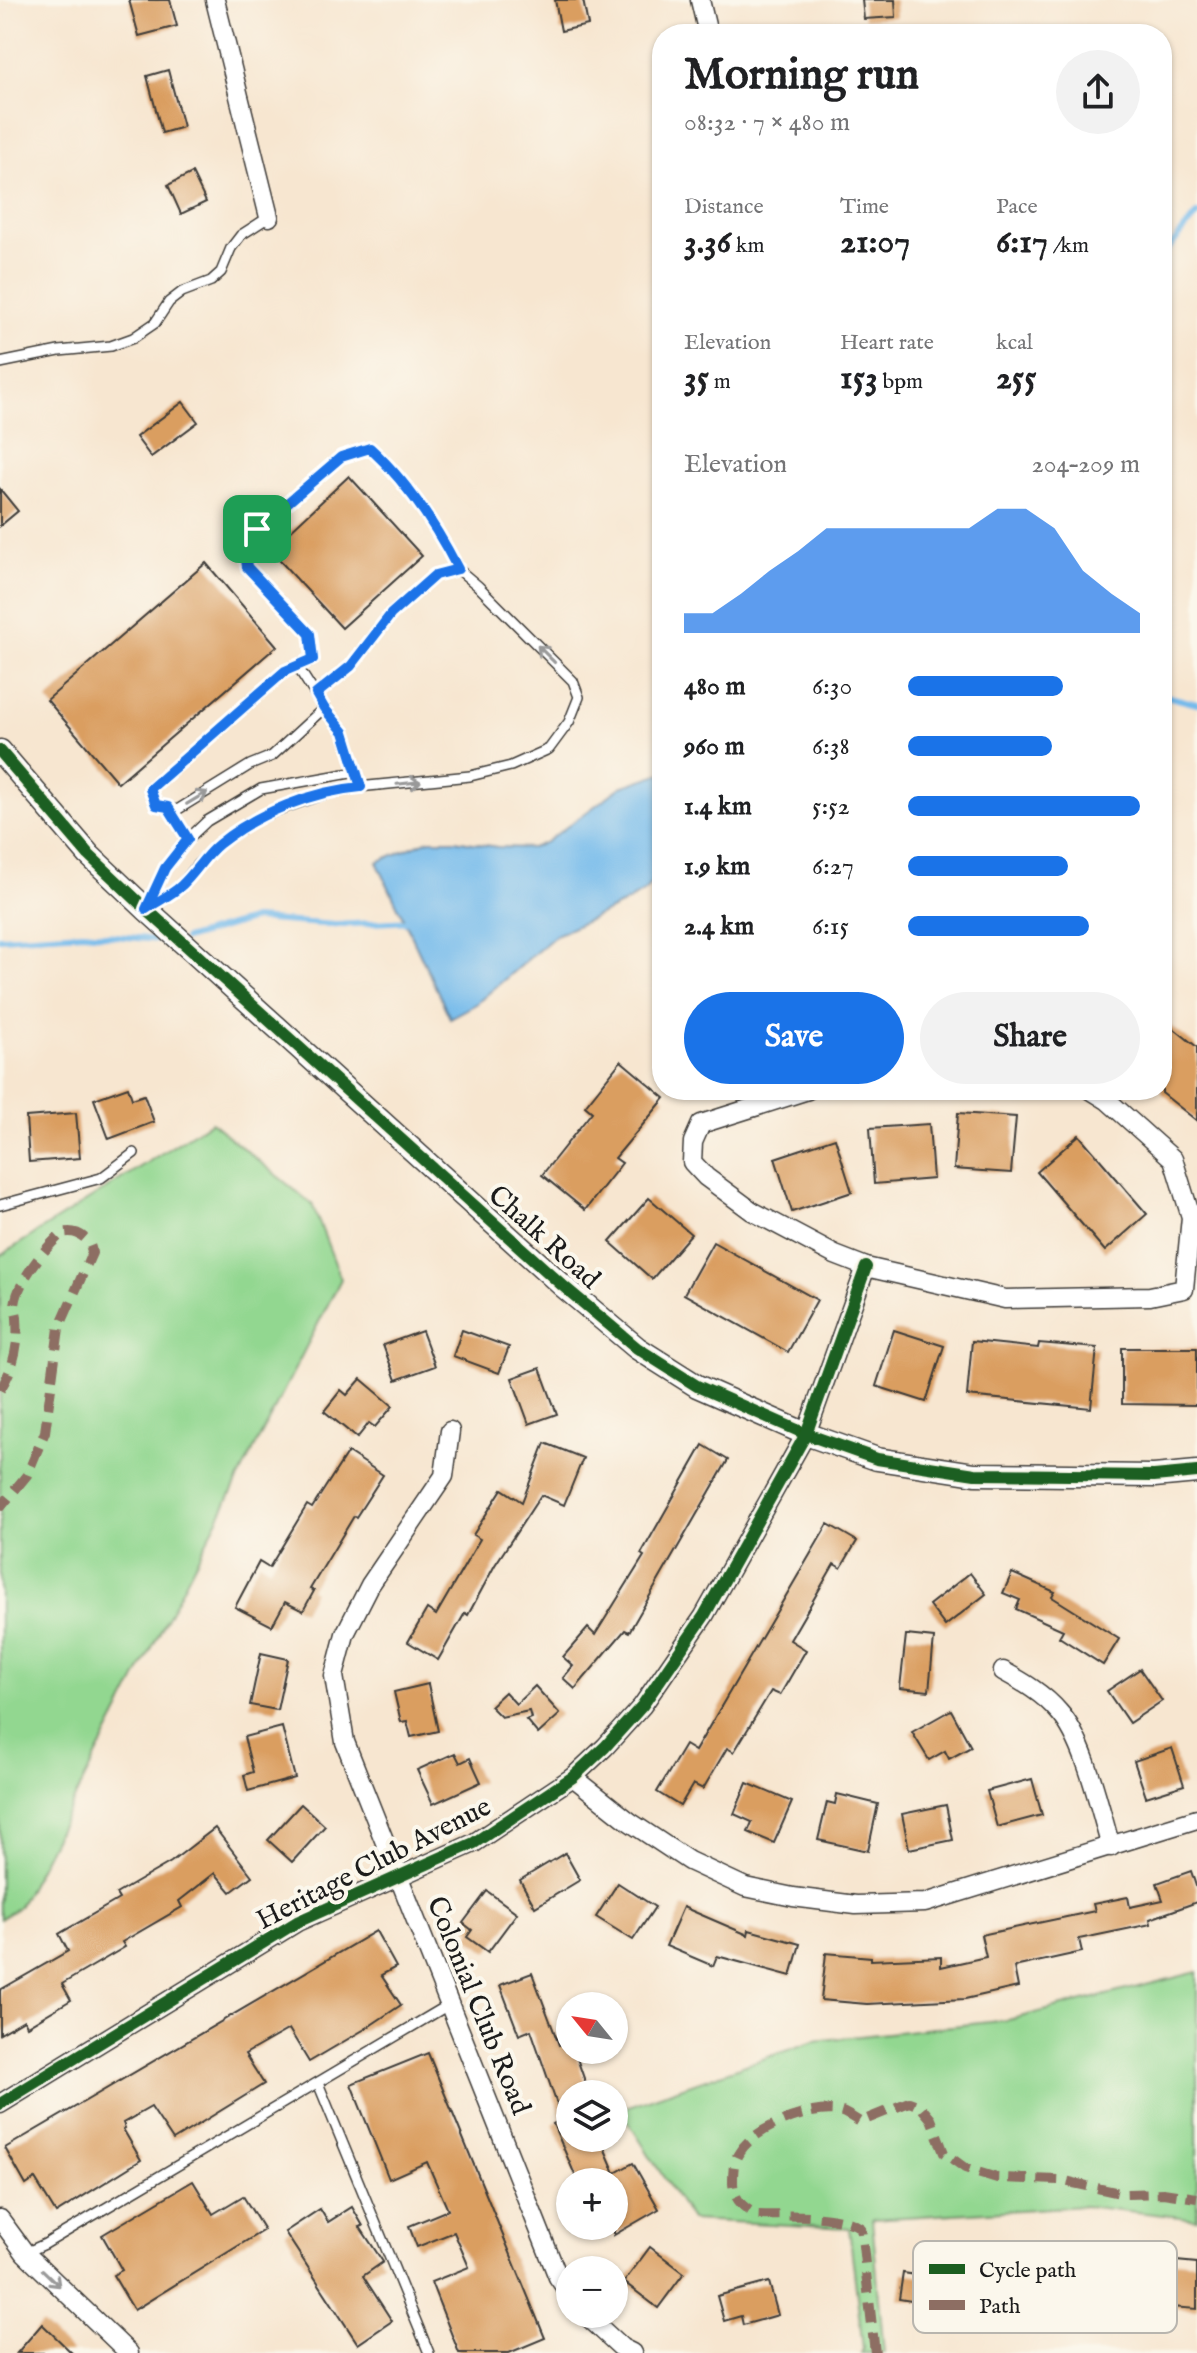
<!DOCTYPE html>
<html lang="en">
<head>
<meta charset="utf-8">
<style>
	:root { --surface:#fff; --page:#f2f2f2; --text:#202124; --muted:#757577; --accent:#1a73e8 }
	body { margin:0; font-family:"IM FELL English",serif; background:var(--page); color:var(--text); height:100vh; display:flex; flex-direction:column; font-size:30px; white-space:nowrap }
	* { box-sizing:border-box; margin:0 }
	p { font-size:26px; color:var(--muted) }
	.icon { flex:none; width:44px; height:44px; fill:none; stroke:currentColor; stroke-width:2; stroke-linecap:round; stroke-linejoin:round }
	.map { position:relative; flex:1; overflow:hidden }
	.panel { position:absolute; left:652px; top:24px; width:520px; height:1076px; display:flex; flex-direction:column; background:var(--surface); border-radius:32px; box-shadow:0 2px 6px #0004 }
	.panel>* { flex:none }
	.needle { width:52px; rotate:300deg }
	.buttons { position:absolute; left:556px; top:1992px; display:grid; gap:16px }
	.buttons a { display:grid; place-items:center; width:72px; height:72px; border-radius:50%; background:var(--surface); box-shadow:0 2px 6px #0004; font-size:40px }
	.pin { position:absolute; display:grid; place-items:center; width:68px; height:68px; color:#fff; margin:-34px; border-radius:16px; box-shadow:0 4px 12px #0006 }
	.round { display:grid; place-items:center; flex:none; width:84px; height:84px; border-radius:42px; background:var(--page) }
	.summary { display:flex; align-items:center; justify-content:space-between; height:136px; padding:0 32px }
	h1 { font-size:44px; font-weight:700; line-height:60px }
	.figures { display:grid; grid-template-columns:repeat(3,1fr); gap:12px; height:136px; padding:8px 32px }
	.figures div { display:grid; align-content:center }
	.figures b { font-size:34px; font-weight:700 }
	.figures small { font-size:22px; font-weight:400 }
	.figures p { font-size:22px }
	.chart { height:224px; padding:16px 32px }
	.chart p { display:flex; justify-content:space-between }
	.chart svg { width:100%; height:144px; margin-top:8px; fill:var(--accent); opacity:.7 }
	.action { display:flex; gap:16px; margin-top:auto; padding:16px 32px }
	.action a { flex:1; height:92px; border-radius:48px; background:var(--accent); color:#fff; font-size:32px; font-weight:700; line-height:92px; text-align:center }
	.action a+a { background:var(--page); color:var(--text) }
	ul { padding:0 32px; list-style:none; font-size:26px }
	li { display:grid; grid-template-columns:128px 96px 1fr; align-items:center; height:60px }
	li i { height:20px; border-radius:10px; background:var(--accent) }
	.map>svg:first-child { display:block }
	.green { fill:#92d790; stroke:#577a56; stroke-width:2 }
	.water { fill:#73baeb; stroke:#486b84; stroke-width:2 }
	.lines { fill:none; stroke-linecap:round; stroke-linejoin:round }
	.stream { stroke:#73baeb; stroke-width:6 }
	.building { fill:#da9e60 }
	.service-casing { stroke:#3d3a37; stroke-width:12 }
	.minor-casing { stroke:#3d3a37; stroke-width:21 }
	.tertiary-casing { stroke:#3d3a37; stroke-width:25 }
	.service { stroke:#fff; stroke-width:9 }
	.minor { stroke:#fff; stroke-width:18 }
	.tertiary { stroke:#fff; stroke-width:22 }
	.quiet { stroke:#8d6e63; stroke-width:10; stroke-dasharray:20 10; stroke-linecap:butt }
	.cycleway-casing { stroke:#fbf7ec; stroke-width:17 }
	.cycleway { stroke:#1b5e20; stroke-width:12 }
	.oneway { stroke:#999 }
	.route-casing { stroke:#fff; stroke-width:16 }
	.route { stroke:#1a73e8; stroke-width:10 }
	.labels { text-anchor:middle; stroke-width:8; stroke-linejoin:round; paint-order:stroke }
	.street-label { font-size:28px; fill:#1c1c1c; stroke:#fbf7ec }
	.key { fill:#fbf7ec; stroke:#b8b5ae; stroke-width:2 }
	.key-label { font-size:22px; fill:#1c1c1c }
</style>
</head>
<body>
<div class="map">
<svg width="1197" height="2353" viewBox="0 0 1197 2353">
	<rect width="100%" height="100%" fill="#fbf7ec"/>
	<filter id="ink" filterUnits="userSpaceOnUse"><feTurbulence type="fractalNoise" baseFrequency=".0125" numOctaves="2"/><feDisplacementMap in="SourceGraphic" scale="16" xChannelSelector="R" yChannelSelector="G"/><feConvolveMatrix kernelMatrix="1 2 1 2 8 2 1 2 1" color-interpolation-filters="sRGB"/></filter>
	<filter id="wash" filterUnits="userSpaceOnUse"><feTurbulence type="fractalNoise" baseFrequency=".006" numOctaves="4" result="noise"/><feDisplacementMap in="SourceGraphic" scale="32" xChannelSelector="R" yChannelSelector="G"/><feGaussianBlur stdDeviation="1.8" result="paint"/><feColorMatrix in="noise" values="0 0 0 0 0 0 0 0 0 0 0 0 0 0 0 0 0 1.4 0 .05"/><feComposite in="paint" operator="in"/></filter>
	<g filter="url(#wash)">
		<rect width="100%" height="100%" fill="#f7e6d0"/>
		<g class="green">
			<path d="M211 1122 312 1204 341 1279 19 1907 0 1919V1256Z"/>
			<path d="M1197 1972V2219L1084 2206 872 2219 884 2353H861L863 2349 849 2228 691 2220 620 2109 814 2041 1008 2020Z"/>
		</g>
		<path class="water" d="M662 773V874L653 880 645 891 623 904 556 935 476 1004 450 1018 377 862 429 840H455L497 847 532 848 546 842 621 787Z"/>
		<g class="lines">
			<g class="stream">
				<path d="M1162 257 1197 214"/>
				<path d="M1162 695 1197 704"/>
				<path d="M0 938 83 933 170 941"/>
				<path d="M185 939 254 919 335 925 411 921"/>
			</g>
		</g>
		<g id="blocks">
			<g class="building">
				<path d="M129 0H170L177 26 139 36Z"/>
				<path d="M555 0H583L588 25 561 31Z"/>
				<path d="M862 0H895L896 17 864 19Z"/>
				<path d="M168 70 183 127 162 133 147 76Z"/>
				<path d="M192 173 206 202 181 214 168 185Z"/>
				<path d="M183 402 198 422 151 457 136 437Z"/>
				<path d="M349 476 422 556 342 628 270 550Z"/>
				<path d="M0 489 18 511 0 526Z"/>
				<path d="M206 563 277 646 118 783 47 700Z"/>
				<path d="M1162 1019 1197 1047V1121L1162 1093Z"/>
				<path d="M621 1061 665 1098 615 1158 622 1163 585 1210 542 1175 592 1112 585 1106Z"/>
				<path d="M128 1087 132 1099 144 1095 154 1122 109 1139 94 1099Z"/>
				<path d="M76 1113 80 1158 29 1162 26 1117Z"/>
				<path d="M958 1113 1016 1117 1011 1173 954 1169Z"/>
				<path d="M929 1124 933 1179 874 1184 870 1128Z"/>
				<path d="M1079 1135 1147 1214 1105 1251 1037 1172Z"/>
				<path d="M835 1138 852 1192 792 1212 775 1158Z"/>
				<path d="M649 1198 691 1234 652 1279 610 1242Z"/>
				<path d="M713 1242 817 1300 788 1352 684 1294Z"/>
				<path d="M462 1330 509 1347 499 1373 453 1356Z"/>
				<path d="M894 1330 944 1346 926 1402 876 1386Z"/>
				<path d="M422 1331 435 1366 396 1380 383 1345Z"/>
				<path d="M972 1341 1038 1348 1039 1343 1097 1348 1091 1408 967 1396Z"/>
				<path d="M1122 1348H1197V1405L1122 1404Z"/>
				<path d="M540 1368 557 1414 529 1424 512 1378Z"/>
				<path d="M361 1379 393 1406 375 1427 369 1423 357 1438 324 1411 341 1390 347 1395Z"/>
				<path d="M545 1443 583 1458 564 1505 541 1495 495 1565 468 1615 465 1613 438 1660 408 1642 427 1609 436 1615 480 1539 473 1535 502 1489 522 1502Z"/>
				<path d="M703 1445 728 1460 629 1632 625 1630 575 1689 563 1678 573 1666 563 1657 588 1628 595 1635 644 1556 641 1554Z"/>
				<path d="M348 1452 383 1475 356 1517 354 1516 310 1589 314 1591 303 1611 285 1602 272 1626 235 1607 259 1562 269 1568 307 1505 312 1508Z"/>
				<path d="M828 1524 857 1541 841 1568 834 1564 790 1640 806 1650 780 1695 771 1691 734 1752 727 1748 703 1789 693 1784 680 1806 657 1792 685 1745 695 1751Z"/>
				<path d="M970 1573 986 1594 945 1626 929 1605Z"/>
				<path d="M1012 1573 1055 1592 1052 1597 1119 1639 1103 1665 1059 1637 1063 1630 1016 1609 1020 1600 1003 1593Z"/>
				<path d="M906 1635 934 1638 929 1691 900 1688Z"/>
				<path d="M261 1653 288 1659 277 1710 250 1705Z"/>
				<path d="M1140 1669 1162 1701 1129 1723 1107 1691Z"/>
				<path d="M428 1684 438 1731 411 1737 407 1721 401 1722 394 1692Z"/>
				<path d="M535 1686 560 1714 538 1734 526 1720 531 1718 529 1711 501 1717 490 1706 505 1692 516 1704Z"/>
				<path d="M951 1710 971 1747 949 1759 945 1751 929 1760 912 1732Z"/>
				<path d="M282 1727 295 1778 248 1791 244 1775 253 1772 244 1737Z"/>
				<path d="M1172 1748 1184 1785 1146 1797 1134 1761Z"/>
				<path d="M455 1753 460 1763 470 1758 481 1782 433 1804 417 1770Z"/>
				<path d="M1032 1779 1042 1815 997 1827 987 1791Z"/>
				<path d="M747 1783 792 1802 774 1843 748 1832 752 1822 734 1814Z"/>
				<path d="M837 1794 878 1804 868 1851 818 1840 827 1802 835 1804Z"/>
				<path d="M301 1804 325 1826 292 1862 268 1840Z"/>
				<path d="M946 1805 953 1840 909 1849 902 1814Z"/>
				<path d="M215 1828 252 1876 231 1892 215 1873 179 1901 182 1907 122 1942 125 1947 62 1984 71 2000 27 2026 24 2020 0 2034V1990L68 1951 59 1934 119 1899 116 1894 171 1862Z"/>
				<path d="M565 1853 580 1880 535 1907 520 1880Z"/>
				<path d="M1191 1871 1197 1889V1902L1150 1919 1151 1924 1079 1939 1082 1952 1014 1967 1018 1987 965 1999 867 2004 821 2000 826 1953 871 1957V1960L941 1957V1967L986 1957 981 1935 1095 1911 1093 1904 1128 1897 1130 1907 1163 1900 1157 1883Z"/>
				<path d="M618 1883 655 1907 633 1940 596 1917Z"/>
				<path d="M487 1891 517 1913 488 1952 467 1937 472 1930 463 1923Z"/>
				<path d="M683 1907 748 1935 749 1930 800 1944 791 1976 717 1956 713 1966 666 1946Z"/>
				<path d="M376 1931 396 1967 381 1975 401 2005 365 2029 309 2062 289 2029 259 2046 245 2054 264 2084 173 2140 151 2107 123 2123 125 2128 123 2129 141 2160 56 2213 35 2179 26 2185 5 2148Z"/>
				<path d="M532 1973 559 2045 570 2041V2050H574L587 2087 570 2093V2138H600L615 2173 633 2163 659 2209 614 2235V2182H578L553 2124 562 2119 531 2030 519 2035 500 1985Z"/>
				<path d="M428 2053 545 2338 509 2353H459L431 2282 469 2267 454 2232 417 2247 409 2226 448 2210 427 2162 389 2179 351 2084Z"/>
				<path d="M193 2181 213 2214 243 2196 264 2230 134 2310 113 2275 122 2270 102 2235Z"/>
				<path d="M352 2207 363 2226 360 2227 383 2262 363 2276 392 2321 358 2344 285 2232 320 2209 328 2222Z"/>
				<path d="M650 2247 684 2273 658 2308 624 2282Z"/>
				<path d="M1144 2258 1197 2263V2309L1145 2305V2294L1120 2292 1123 2269 1143 2271Z"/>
				<path d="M932 2261 991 2269 984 2313 899 2299 903 2273 929 2277Z"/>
				<path d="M769 2282 778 2315 743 2325 741 2316 724 2321 717 2296Z"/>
				<path d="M42 2324 72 2353H17Z"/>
			</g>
		</g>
	</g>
	<g filter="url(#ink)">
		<use href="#blocks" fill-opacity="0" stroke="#3d3a37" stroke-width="2"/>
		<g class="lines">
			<g class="service-casing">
				<g id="service">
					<path d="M0 363 59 351 111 346 133 338 155 323 169 302 182 292 211 281 221 272 231 248 241 235 269 217"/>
					<path d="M297 666 324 708 344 732 361 787"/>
					<path d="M324 708 272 756 250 765 177 810 156 805 150 789 285 671 313 659 310 634 247 567 245 552 257 529 341 457 370 448C407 482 435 525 458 569"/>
					<path d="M168 807 188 839"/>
					<path d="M146 909 182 885 198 864 219 844 252 821 281 809 338 789 470 776 511 766 549 749 569 722 579 697 573 681 478 586 458 569 435 575 391 614 351 666 316 694"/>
					<path d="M146 909 165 868 188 839 207 821 261 789 356 772"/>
					<path d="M0 1205 101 1178 134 1153"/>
					<path d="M318 2083 429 2353"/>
					<path d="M25 2253 45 2244 450 2004"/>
				</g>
			</g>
			<g class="minor-casing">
				<g id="minor">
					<path d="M215 0 269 217"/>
					<path d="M700 0 708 34"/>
					<path d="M808 1090 701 1124 693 1142 692 1162 706 1177 752 1211 835 1255 866 1267 1005 1299 1150 1296 1184 1289 1191 1217 1173 1159 1107 1100 1091 1090"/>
					<path d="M450 1431 444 1476 370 1585 345 1634 334 1676 345 1742 558 2277 570 2294"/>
					<path d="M1003 1671C1023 1682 1044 1694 1059 1712 1085 1740 1100 1810 1111 1847"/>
					<path d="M573 1777 630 1822 689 1861 745 1887 793 1897 856 1905 925 1903 1197 1819"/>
					<path d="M0 2104 297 1922 474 1843 573 1777 605 1747 642 1706 704 1616 806 1434 866 1267"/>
					<path d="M0 2219 25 2253 129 2353"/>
					<path d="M585 2314 622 2348 632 2353"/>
				</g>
			</g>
			<g class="tertiary-casing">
				<path id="tertiary" d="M0 751 89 855 146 909 562 1285 637 1348 697 1386 806 1434 877 1459 975 1474 1154 1476 1197 1472"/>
			</g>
			<use href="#service" class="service"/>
			<use href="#minor" class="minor"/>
			<use href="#tertiary" class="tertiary"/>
			<g class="quiet">
				<path d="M0 1390C14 1367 19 1346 17 1318 17 1314 15 1310 15 1306 16 1283 45 1248 62 1233 76 1229 91 1238 92 1253L59 1328 45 1432 27 1475 0 1508"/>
				<path d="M875 2353 861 2228C840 2213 784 2216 758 2215 743 2208 734 2200 733 2183 733 2172 733 2162 739 2153 753 2128 810 2106 838 2111 846 2112 853 2118 860 2122L909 2102 920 2106 931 2119 944 2153 965 2168 997 2178 1060 2180 1124 2194 1163 2193 1197 2198"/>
			</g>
			<g class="cycleway-casing">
				<g id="cycleway">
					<path d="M0 751 89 855 146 909 562 1285 637 1348 697 1386 806 1434 877 1459 975 1474 1154 1476 1197 1472"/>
					<path d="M0 2104 297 1922 474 1843 573 1777 605 1747 642 1706 704 1616 806 1434 866 1267"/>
				</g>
			</g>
			<use href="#cycleway" class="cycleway"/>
		</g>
		<defs><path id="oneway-shaft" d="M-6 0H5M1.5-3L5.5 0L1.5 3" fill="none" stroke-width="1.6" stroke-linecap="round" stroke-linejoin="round" transform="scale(2)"/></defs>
		<g class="oneway">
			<use href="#oneway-shaft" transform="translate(546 654) rotate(-135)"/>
			<use href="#oneway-shaft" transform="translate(409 783) rotate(-6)"/>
			<use href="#oneway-shaft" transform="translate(197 798) rotate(-31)"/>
			<use href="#oneway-shaft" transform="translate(51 2278) rotate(44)"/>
		</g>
	</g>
	<g class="lines" filter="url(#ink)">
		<g class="route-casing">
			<path id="route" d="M370 448C407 482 435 524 458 569L435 575 391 614 351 666 316 694 324 708 344 732 361 787C313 791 257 813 219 844 204 856 196 872 182 885 173 894 158 901 146 909L165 868 188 839 168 807 156 805 150 789 285 671 313 659 310 634 247 567 245 552 257 529 341 457Z"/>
		</g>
		<use href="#route" class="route"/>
	</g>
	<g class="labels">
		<g class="street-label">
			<text transform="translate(545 1236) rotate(42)" y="10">Chalk Road</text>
			<text transform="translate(373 1862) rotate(-27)" y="10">Heritage Club Avenue</text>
			<text transform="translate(480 2005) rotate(68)" y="10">Colonial Club Road</text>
		</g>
	</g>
	<rect x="913" y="2241" width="264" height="92" rx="12" class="key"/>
	<rect x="929" y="2264" width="36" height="10" fill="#1b5e20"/>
	<rect x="929" y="2300" width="36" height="10" fill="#8d6e63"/>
	<g class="key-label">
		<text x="979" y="2277">Cycle path</text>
		<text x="979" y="2313">Path</text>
	</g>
</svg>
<div class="buttons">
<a><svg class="needle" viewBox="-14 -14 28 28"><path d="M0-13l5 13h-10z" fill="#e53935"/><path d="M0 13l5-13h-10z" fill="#757577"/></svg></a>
<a><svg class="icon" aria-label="layers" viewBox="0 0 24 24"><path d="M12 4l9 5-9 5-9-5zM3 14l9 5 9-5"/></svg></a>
<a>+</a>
<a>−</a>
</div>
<div class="pin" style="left:257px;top:529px;background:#1e9e55"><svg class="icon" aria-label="arrive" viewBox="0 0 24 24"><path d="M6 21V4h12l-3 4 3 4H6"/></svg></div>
<section class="panel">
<div class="summary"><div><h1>Morning run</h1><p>08:32 · 7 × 480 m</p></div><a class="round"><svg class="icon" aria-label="share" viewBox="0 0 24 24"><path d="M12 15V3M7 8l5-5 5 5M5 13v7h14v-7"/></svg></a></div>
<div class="figures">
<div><p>Distance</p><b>3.36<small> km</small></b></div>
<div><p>Time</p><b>21:07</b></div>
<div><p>Pace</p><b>6:17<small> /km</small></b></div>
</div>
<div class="figures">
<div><p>Elevation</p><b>35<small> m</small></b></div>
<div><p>Heart rate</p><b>153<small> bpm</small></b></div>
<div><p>kcal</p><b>255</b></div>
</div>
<div class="chart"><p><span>Elevation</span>204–209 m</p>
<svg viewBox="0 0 160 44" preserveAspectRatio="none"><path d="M0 44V38L10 38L20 32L30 25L40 19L50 12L60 12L70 12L80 12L90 12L100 12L110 6L120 6L130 12L140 25L150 32L160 38V44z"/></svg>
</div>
<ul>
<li><b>480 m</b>6:30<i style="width:67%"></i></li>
<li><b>960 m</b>6:38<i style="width:62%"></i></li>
<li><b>1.4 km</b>5:52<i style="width:100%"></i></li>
<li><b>1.9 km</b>6:27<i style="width:69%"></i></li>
<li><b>2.4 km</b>6:15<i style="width:78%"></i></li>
</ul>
<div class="action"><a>Save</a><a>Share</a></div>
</section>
</div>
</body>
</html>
